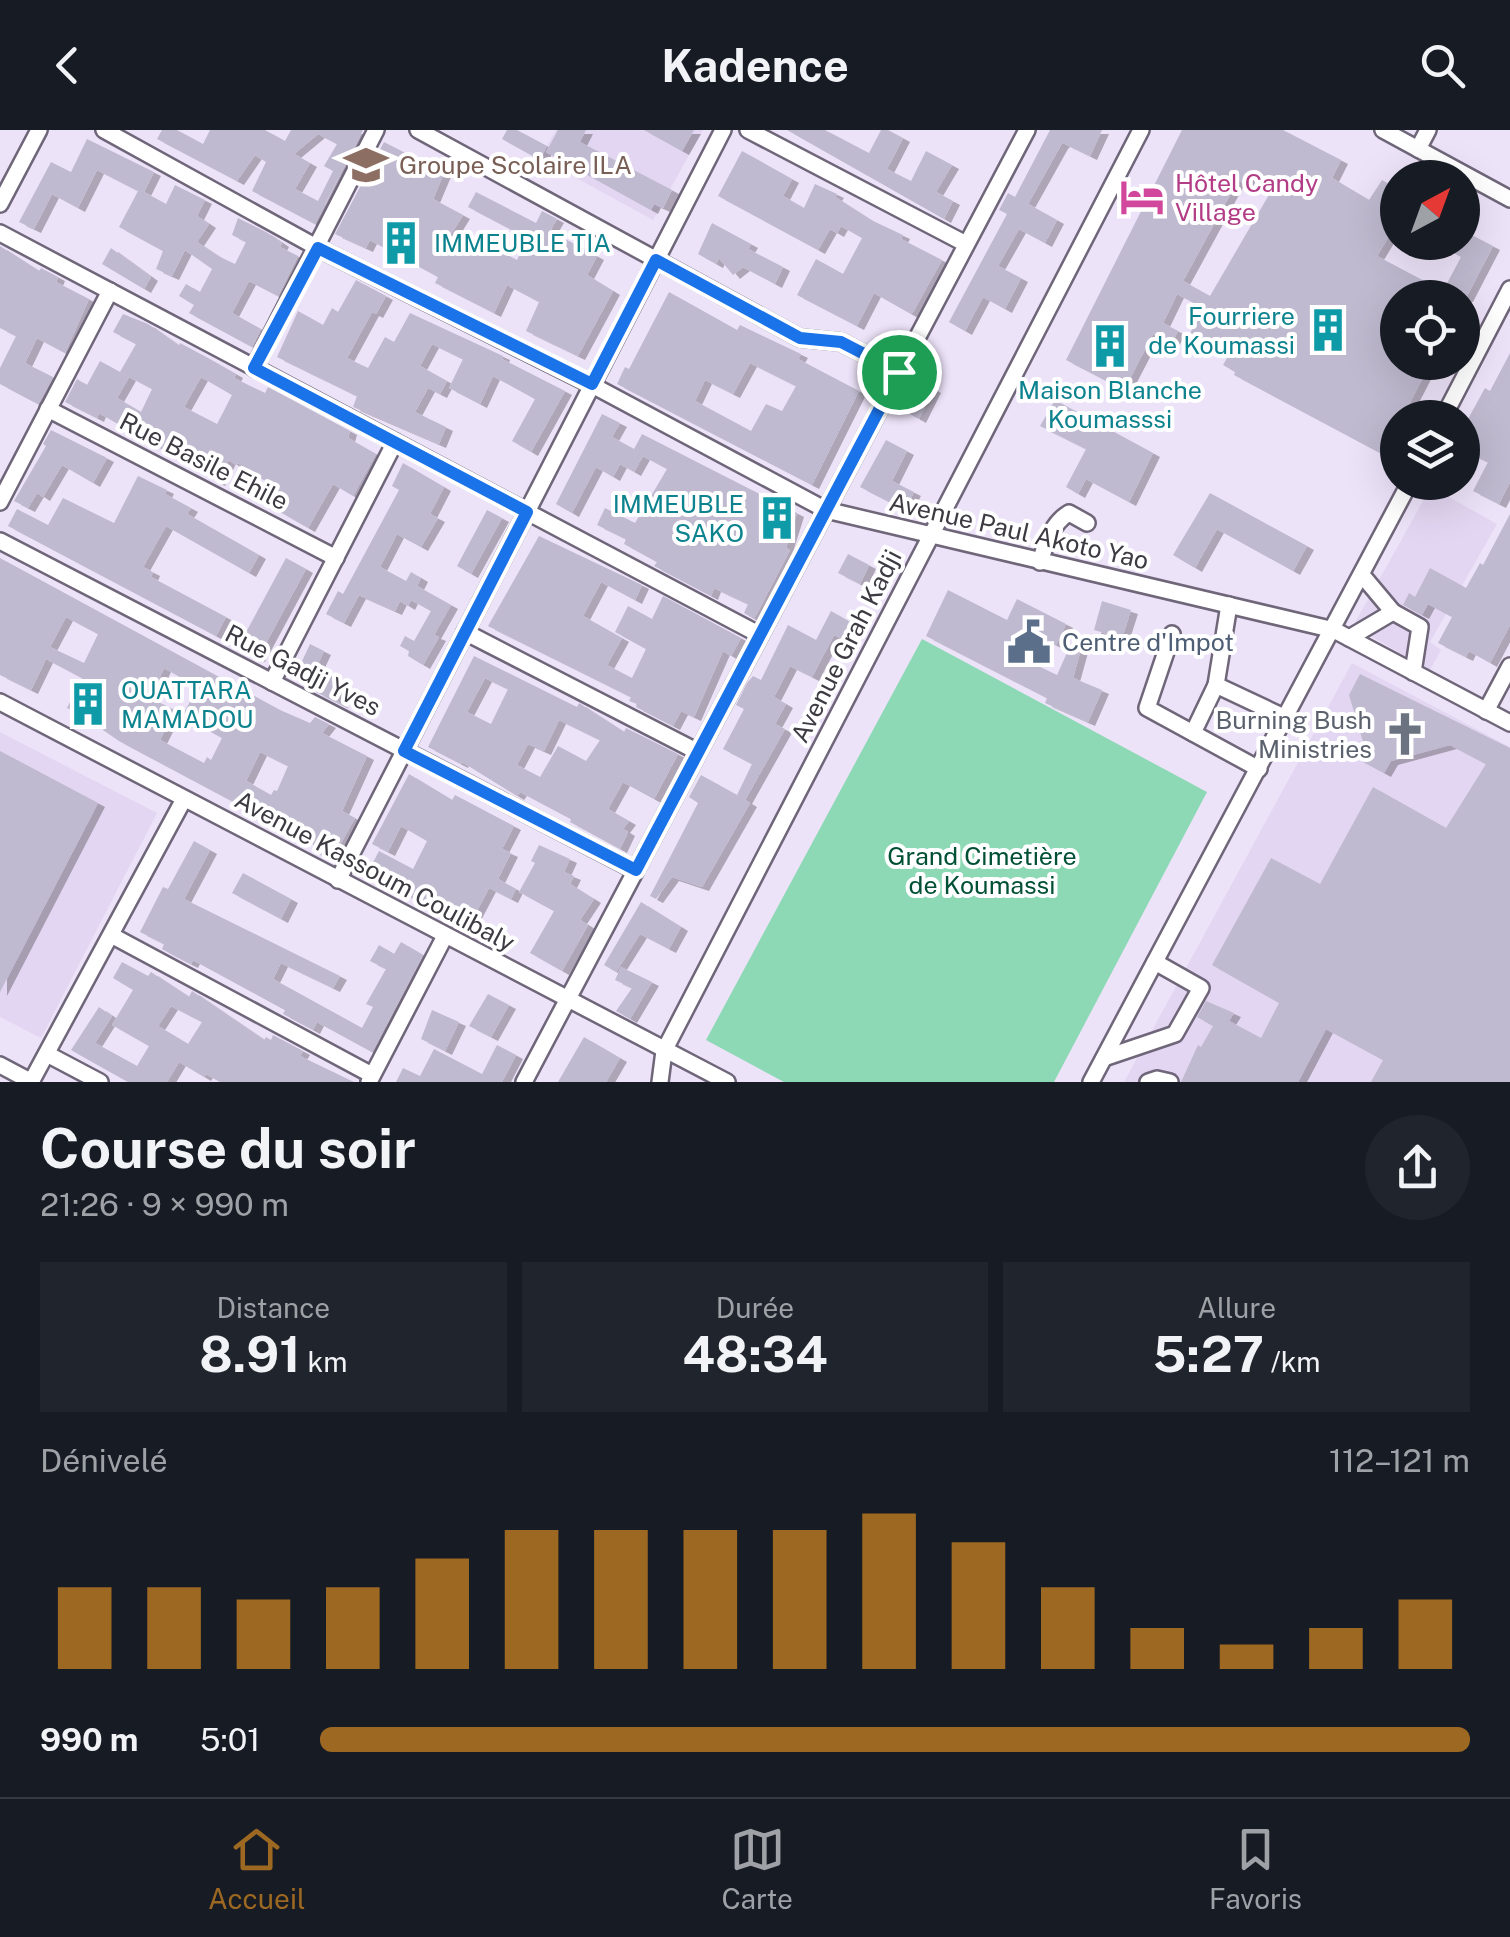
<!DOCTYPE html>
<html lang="fr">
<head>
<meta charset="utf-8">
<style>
	:root { --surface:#171b24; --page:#20242c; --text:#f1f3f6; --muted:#9ea1a6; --line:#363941; --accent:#9d6821 }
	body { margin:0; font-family:"Public Sans",sans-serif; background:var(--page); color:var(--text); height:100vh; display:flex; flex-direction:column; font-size:38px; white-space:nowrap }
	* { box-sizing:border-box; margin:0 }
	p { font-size:32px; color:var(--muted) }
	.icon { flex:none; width:55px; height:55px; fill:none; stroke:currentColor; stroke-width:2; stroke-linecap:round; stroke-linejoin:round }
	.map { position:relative; height:952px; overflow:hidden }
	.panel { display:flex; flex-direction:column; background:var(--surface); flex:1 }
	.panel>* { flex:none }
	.needle { width:65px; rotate:41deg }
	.buttons { position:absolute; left:1380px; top:30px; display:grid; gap:20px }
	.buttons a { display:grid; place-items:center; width:100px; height:100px; border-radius:50%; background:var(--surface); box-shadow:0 10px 40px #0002; font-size:50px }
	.pin { position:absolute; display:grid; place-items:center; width:85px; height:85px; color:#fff; margin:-42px; border:5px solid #fff; border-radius:50%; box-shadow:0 2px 10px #0007 }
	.round { display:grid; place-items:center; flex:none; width:105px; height:105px; border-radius:52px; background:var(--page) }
	.head { display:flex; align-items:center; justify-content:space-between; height:170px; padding:0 40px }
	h1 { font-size:55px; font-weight:700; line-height:75px }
	.stats { display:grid; grid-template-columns:repeat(3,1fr); gap:15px; height:170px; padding:10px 40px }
	.stats div { display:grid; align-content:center; border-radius:0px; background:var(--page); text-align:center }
	.stats b { font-size:50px; font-weight:700 }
	.stats small { font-size:28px; font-weight:400 }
	.stats p { font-size:28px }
	.chart { height:280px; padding:20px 40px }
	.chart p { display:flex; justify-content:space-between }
	.chart svg { width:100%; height:180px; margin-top:10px; stroke:var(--accent); stroke-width:6 }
	ul { padding:0 40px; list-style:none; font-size:32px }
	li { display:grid; grid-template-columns:160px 120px 1fr; align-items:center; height:75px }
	li i { height:25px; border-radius:12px; background:var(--accent) }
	header { display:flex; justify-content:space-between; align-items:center; height:130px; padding:0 40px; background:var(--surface); font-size:45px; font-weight:700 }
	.tab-bar { display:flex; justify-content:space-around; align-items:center; height:140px; border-top:2px solid var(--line); background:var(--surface); font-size:28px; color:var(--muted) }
	.tab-bar a { display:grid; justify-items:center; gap:5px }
	.tab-bar .active { color:var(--accent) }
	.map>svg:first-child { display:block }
	.built { fill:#e3d6f2 }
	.green { fill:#8dd9b5 }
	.building { fill:#c0bad0; fill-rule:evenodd; filter:url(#shadow) }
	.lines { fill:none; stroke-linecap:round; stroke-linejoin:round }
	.minor-casing { stroke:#6f6679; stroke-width:20 }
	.minor { stroke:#fff; stroke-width:15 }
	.route-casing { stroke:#fff; stroke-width:20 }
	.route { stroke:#1a73e8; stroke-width:12 }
	.labels { text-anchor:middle; stroke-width:8; stroke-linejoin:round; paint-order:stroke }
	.education-label { font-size:25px; fill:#785e54; stroke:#fff; text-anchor:start }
	.hotel-label { font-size:25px; fill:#b23c85; stroke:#fff; text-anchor:start }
	.culture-label { font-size:25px; fill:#0d838f; stroke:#fff; text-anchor:start }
	.street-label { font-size:25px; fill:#3d3a42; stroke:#fff }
	.service-label { font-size:25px; fill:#4e5e75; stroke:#fff; text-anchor:start }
	.worship-label { font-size:25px; fill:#5b616d; stroke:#fff; text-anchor:end }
	.park-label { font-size:25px; fill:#005036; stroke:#fff }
</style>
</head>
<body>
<header><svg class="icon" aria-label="back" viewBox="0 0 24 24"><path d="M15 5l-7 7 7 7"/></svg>Kadence<svg class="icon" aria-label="search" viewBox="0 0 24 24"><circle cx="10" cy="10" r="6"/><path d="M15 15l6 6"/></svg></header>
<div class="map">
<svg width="1510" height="952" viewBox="0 0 1510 952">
	<defs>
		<filter id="shadow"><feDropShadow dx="7" dy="4" stdDeviation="0" flood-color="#0004"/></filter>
	</defs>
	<rect width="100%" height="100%" fill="#ede3f9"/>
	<g class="built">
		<path d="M556 0H703L653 90 540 28Z"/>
		<path d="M1431 357 1497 394 1430 512 1441 520 1430 540 1353 496Z"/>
		<path d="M1352 533 1510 617V952H1124Z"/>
		<path d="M0 602 157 683 41 908 0 887Z"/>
	</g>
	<path class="green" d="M922 509 1207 662 1054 952H784L706 910Z"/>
	<g class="building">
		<path d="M162 0H177L203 14 210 0H265L285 11 291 0H363L315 94 252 61 266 32 255 25 237 51 157 9ZM318 4 337 14 324 36 333 41 318 71 295 59 310 33 294 24Z"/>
		<path d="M507 0H517L547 16 540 30 502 9Z"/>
		<path d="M558 0H586L580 12 672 60 663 78 654 74 651 80 546 22Z"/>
		<path d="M644 0H694L682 21Z"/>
		<path d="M787 0H825L869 23 881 0H888L903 8 887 39 911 51 926 21 952 35 936 62 953 71 944 89Z"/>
		<path d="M1050 0H1102L1090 26 1063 13 1061 15 1028 74 1057 90 1045 113 1019 99 998 136 1021 148 1005 179 983 167 965 201 949 192 1007 84 999 80 1008 63 1015 67Z"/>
		<path d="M1182 0H1283L1341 30 1332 48 1369 70 1382 50 1398 59V91L1377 126 1443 161 1461 127 1435 112H1462V100L1493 116 1466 168H1398V232H1431L1402 288H1398V295L1382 324 1234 245 1235 242 1223 235 1228 226 1189 205 1204 178 1177 164 1163 193 1178 201 1171 214 1153 204 1124 260 1066 230ZM1251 44 1274 56 1210 166 1183 151 1238 50 1245 54Z"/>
		<path d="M87 9 154 42 144 62 166 74 175 55 205 70 197 86 209 94 197 112 218 126 235 134 246 112 232 105 238 88 266 102 282 113 280 117 298 126 278 166 249 151 232 183 261 199 252 217 189 183 194 175 179 166 186 154 200 162 212 139 185 120 172 146 156 139 163 121 119 97 138 61 97 40 78 78 52 64 34 99 19 92 51 32 71 42Z"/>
		<path d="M384 12 444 43 433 69 463 85 450 106 479 122 484 113 517 130 527 108 468 77 476 62 536 93 542 81 557 89 550 101 597 126 587 145 613 161 578 226 526 201 539 172 507 155 494 183 435 153 438 147 370 110 366 118 335 104Z"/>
		<path d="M742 21 792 49 783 66 804 78 815 54 837 64 835 67 871 90 903 105 901 109 942 130 913 182 911 184 874 163 857 196 797 165 816 129 843 144 862 108 841 96 837 103 830 99 818 120 718 66Z"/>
		<path d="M712 93 751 114 748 119 783 137 775 154 743 137 733 145 719 128 716 134 698 124Z"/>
		<path d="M0 116 39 141 41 138 58 147 56 152 89 169 65 223 37 208 25 233 53 247 38 274 0 254V238L16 206 0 198Z"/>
		<path d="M111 118 151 147 144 159 102 134Z"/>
		<path d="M356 150 386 166 376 184 372 182 347 228 368 238 385 207 394 212 410 183 503 226 502 229 565 261 531 322 512 311 535 269 493 246 480 274 449 258 463 229 432 214 420 236 447 251 440 264 428 258 415 282 446 297 439 314 353 277 357 266 277 227 298 181 323 195 332 178 338 182Z"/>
		<path d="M669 162 737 200 740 195 801 224 798 229 859 261 812 355 617 254 625 237 629 239ZM750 233 796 256 782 281 766 274 751 301 695 271 705 250 733 264Z"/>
		<path d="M123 184 148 194 179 216 180 213 208 228 236 244 234 248 265 263 268 257 350 301 348 308 376 324 353 366 333 354 308 398 280 382 283 376 258 364 265 351 238 333 236 335 229 330 218 352 99 283 97 288 65 272 77 249 87 255 100 231 129 247 117 268 141 282 152 259 120 242 136 214 113 202ZM201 247 232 265 217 294 184 277Z"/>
		<path d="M1510 223V352L1499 374 1473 361 1488 332 1469 323 1477 308 1462 300 1485 258 1490 261Z"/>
		<path d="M919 251 934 259 919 289 903 280Z"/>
		<path d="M1055 270 1153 323 1129 372 1086 349 1078 364 1066 357 1086 319 1040 296Z"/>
		<path d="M602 284 620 293 612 307 634 319 642 304 797 383 786 418 790 420 754 489 744 483 748 474 714 458 711 466 654 436 657 432 624 414 626 409 597 395 605 378 635 393 667 339 643 326 634 342 620 334 613 347 596 337 572 383 556 374Z"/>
		<path d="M51 300 107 328 93 353 62 335 43 367 37 363 28 378 14 371 46 316 43 314Z"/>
		<path d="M886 310 907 321 892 351 914 362 905 380 860 357Z"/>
		<path d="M403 333 444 357 430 384 438 388 421 417 397 404 380 437 406 451 411 442 421 448 417 456 451 475 434 505 439 507 423 535 408 526 409 521 400 516 405 506 414 511 431 481 411 470 408 476 400 471 395 481 359 465 344 493 326 484 338 461 343 464 399 360 392 356Z"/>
		<path d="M138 346 167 360 165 364 191 378 187 384 259 425 249 443 166 396 143 437 153 442 151 447 226 487 216 506 8 396 17 379 48 395 63 368 114 393Z"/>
		<path d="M1210 363 1307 416 1293 441 1217 399 1195 438 1173 425Z"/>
		<path d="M487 380 502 388 471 444 457 436Z"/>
		<path d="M1510 384V495L1490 533 1469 521 1466 527 1438 513 1452 487 1428 474 1422 485 1403 475 1409 463 1415 467 1430 438 1466 458 1480 433 1483 435Z"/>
		<path d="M539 406 642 455 635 470 601 452 583 486 622 508 607 535 632 548 646 519 615 502 628 476 652 489 663 466 741 508 731 526 723 521 694 587 681 581 673 596 636 577 637 574 629 571 631 567 488 496Z"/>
		<path d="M848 424 869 435 860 454 838 443Z"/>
		<path d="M0 428 280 580 310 593 315 587 329 594 322 603 367 626 342 681 355 688 331 731 315 722 318 717 119 611 103 600 105 597 67 578 82 548 46 529 31 560 0 545ZM66 487 98 504 84 533 50 517ZM164 538 198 557 182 586 222 608 211 630 207 627 204 633 160 610 175 580 150 568ZM260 622 288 636 277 661 274 660 271 665 246 651Z"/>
		<path d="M286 428 306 439 258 528 238 517Z"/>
		<path d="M948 460 1007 490 1017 469 1066 494 1056 515 1042 508 1030 532 1057 545 1070 516 1081 519 1073 548 1102 560 1088 592 1045 573 1047 568 926 506Z"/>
		<path d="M1102 471 1131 480 1122 508 1094 500Z"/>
		<path d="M831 481 852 493 844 510 834 505 812 547 790 536 774 567 786 574 775 594 785 599 745 670 750 673 702 757 672 747 656 769 650 766 698 673 689 667 701 645 737 665 752 634 723 619 744 579 736 575 747 553 753 546 761 550 788 495 816 510Z"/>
		<path d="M310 514 324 521 316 538 345 553 337 570 342 575 316 562 319 558 296 544Z"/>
		<path d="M474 526 577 577 579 573 624 602 626 598 678 624 654 669 623 652 608 679 629 691 623 699 628 702 620 719 570 692 571 689 520 662 517 666 462 632 461 634 428 617ZM485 548 508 559 491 594 467 582ZM559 590 600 610 586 631 558 616 540 647 517 635 528 614 544 621Z"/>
		<path d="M1360 544 1510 618V952H1371L1383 930 1326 899 1298 952H1181L1198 915 1201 917 1213 896 1197 887 1206 871 1234 883 1229 891 1261 908 1279 873 1212 835 1271 728 1320 754 1373 657 1446 698 1486 634 1450 615 1391 631 1384 643 1356 628 1364 615 1349 565Z"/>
		<path d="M0 621 98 673 0 862Z"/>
		<path d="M409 644 452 670 455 665 514 696 502 719 511 723 498 749 516 759 511 769 489 758 469 796 402 763 404 760 369 740 379 721 413 739 427 711 401 696 388 722 372 714Z"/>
		<path d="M194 711 210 720 184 769 340 846 333 858 281 833 273 849 362 898 373 877 366 874 386 839 370 831 379 815 394 824 401 812 423 825 372 922 317 892 313 900 283 884 285 880 193 830 191 834 169 823 162 819 164 814 140 802 163 757 168 759Z"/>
		<path d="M539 715 570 729 564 742 574 746 570 754 594 769 580 790 588 795 562 841 530 823 554 781 519 762 535 733 531 731Z"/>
		<path d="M243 743 291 769 281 789 232 763Z"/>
		<path d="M641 772 681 797 669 819 640 804 616 842 604 835Z"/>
		<path d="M122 832 148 846 151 842 189 867 192 861 264 910 266 907 271 910 273 905 303 921 300 926 354 952H220L206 944 204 947 179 932 167 952H128L71 920 99 877 112 886 95 913 137 936 149 916 112 895 133 860 113 848ZM171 876 202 892 188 914 158 896Z"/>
		<path d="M621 837 652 852 630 889 616 881 632 858 615 850Z"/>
		<path d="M488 864 509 875 491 907 469 896Z"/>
		<path d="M432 880 459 892 445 921 421 909Z"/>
		<path d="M584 907 620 928 606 952H558Z"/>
		<path d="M497 915 516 925 502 952H396L403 938 420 946 434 919 482 944Z"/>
	</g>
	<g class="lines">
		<g class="minor-casing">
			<g id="minor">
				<path d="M104 0 318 118 592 255 826 380 1334 500 1510 593"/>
				<path d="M418 0 800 208 841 212 899 242"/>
				<path d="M748 0 966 114"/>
				<path d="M1383 0 1510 69"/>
				<path d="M1418 19 1428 0"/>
				<path d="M0 74 39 0"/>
				<path d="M0 103 760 505"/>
				<path d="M254 238 376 0"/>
				<path d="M48 279 336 428"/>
				<path d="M1443 288 1510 159"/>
				<path d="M0 372 110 161"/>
				<path d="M0 411 635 740"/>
				<path d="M1040 432C1046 413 1052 393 1069 383L1087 393"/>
				<path d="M1362 445 1393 482"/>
				<path d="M465 502 698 622"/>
				<path d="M1172 504 1147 578 1259 639"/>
				<path d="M1349 508 1393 482 1420 497 1413 542"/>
				<path d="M272 552 395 312"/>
				<path d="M1216 555 1286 588"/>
				<path d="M0 572 727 952"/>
				<path d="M1486 581 1510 536"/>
				<path d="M1193 603 1216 555 1229 475"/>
				<path d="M338 750 723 0"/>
				<path d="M111 805 372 945"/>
				<path d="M47 924 100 952"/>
				<path d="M1104 928 1175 904 1201 858 1155 832"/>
				<path d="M0 935 32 952"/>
				<path d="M31 952 184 669"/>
				<path d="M369 952 445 806"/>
				<path d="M524 952 1027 0"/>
				<path d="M660 952 664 921 1141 0"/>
				<path d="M1091 952 1410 352"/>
				<path d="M1148 952 1157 949 1170 952"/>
			</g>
		</g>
		<use href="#minor" class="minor"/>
	</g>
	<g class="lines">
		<g class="route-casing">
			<path id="route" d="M318 118 592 254 656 130 800 208 841 212 899 242 636 740 404 621 527 382 254 238Z"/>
		</g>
		<use href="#route" class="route"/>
	</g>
	<defs>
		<g id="school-bare" transform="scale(3.45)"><path d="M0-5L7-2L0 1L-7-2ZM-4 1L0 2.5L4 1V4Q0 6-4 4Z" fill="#8d6e63" stroke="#fff" stroke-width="2.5" paint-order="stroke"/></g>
		<g id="hotel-bare" transform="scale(3.45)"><path d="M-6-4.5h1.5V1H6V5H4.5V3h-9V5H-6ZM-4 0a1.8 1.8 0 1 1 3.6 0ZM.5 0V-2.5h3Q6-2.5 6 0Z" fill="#d1479c" stroke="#fff" stroke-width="2.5" paint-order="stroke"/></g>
		<g id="building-bare" transform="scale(3.45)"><path d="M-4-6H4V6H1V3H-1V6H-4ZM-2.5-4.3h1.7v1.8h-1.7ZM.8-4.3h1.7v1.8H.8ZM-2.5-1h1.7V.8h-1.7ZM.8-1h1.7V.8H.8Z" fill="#0f9aa8" stroke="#fff" stroke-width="2.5" paint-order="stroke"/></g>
		<g id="civic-bare" transform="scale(3.45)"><path d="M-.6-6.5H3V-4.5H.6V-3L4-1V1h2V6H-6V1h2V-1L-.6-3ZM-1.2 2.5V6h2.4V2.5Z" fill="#5c6f8a" stroke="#fff" stroke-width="2.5" paint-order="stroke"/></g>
		<g id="church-bare" transform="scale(3.45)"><path d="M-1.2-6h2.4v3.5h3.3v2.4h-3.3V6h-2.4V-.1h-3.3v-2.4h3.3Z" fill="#6b7280" stroke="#fff" stroke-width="2.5" paint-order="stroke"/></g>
	</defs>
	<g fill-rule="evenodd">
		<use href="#school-bare" x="366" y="35"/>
		<use href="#hotel-bare" x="1142" y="67"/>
		<use href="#building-bare" x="401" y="113"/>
		<use href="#building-bare" x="1328" y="200"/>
		<use href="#building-bare" x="1110" y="216"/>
		<use href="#building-bare" x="777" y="388"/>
		<use href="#civic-bare" x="1029" y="512"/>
		<use href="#building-bare" x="88" y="574"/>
		<use href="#church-bare" x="1405" y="604"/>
	</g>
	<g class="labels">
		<g class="education-label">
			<text x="399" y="44">Groupe Scolaire ILA</text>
		</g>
		<g class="hotel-label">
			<text x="1175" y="62">Hôtel Candy<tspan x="1175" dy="29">Village</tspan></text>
		</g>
		<g class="culture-label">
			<text x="434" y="122">IMMEUBLE TIA</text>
			<text x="1295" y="195" text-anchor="end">Fourriere<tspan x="1295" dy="29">de Koumassi</tspan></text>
			<text x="1110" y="269" text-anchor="middle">Maison Blanche<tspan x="1110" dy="29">Koumasssi</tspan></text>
			<text x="744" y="383" text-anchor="end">IMMEUBLE<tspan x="744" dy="29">SAKO</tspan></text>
			<text x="121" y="569">OUATTARA<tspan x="121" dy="29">MAMADOU</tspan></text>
		</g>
		<g class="street-label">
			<text transform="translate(204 331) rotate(27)" y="9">Rue Basile Ehile</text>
			<text transform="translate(1019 401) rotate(13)" y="9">Avenue Paul Akoto Yao</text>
			<text transform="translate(846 516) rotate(-63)" y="9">Avenue Grah Kadji</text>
			<text transform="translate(303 540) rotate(27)" y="9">Rue Gadji Yves</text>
			<text transform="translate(375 741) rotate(28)" y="9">Avenue Kassoum Coulibaly</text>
		</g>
		<g class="service-label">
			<text x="1062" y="521">Centre d'Impot</text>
		</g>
		<g class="worship-label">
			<text x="1372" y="599">Burning Bush<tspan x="1372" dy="29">Ministries</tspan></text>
		</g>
		<g class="park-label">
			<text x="982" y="735">Grand Cimetière<tspan x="982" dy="29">de Koumassi</tspan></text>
		</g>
	</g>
</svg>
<div class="buttons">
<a><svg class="needle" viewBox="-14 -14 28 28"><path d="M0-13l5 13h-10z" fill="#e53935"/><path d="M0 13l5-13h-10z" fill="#9ea1a6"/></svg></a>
<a><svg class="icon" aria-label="locate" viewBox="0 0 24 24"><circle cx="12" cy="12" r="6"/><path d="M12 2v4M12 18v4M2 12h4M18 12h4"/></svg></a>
<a><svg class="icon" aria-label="layers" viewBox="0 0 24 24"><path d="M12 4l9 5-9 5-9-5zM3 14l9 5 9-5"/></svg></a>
</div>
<div class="pin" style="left:899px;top:242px;background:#1e9e55"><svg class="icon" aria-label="arrive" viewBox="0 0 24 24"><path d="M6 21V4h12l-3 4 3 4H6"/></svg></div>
</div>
<section class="panel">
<div class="head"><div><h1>Course du soir</h1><p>21:26 · 9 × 990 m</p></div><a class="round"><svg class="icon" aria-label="share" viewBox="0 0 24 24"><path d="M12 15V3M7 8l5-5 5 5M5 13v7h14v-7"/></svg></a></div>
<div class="stats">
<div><p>Distance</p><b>8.91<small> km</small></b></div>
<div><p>Durée</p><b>48:34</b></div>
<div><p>Allure</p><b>5:27<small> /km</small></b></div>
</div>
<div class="chart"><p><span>Dénivelé</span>112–121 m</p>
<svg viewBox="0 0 160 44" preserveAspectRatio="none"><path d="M5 44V24M15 44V24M25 44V27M35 44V24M45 44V17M55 44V10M65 44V10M75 44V10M85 44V10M95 44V6M105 44V13M115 44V24M125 44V34M135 44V38M145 44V34M155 44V27"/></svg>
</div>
<ul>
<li><b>990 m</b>5:01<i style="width:100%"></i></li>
</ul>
</section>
<nav class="tab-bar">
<a class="active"><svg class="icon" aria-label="home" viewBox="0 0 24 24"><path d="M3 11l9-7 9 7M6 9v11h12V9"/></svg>Accueil</a>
<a><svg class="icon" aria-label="map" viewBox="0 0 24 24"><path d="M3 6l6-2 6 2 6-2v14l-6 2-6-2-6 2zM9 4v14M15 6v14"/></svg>Carte</a>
<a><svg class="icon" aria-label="saved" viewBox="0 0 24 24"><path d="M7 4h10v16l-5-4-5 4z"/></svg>Favoris</a>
</nav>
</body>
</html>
